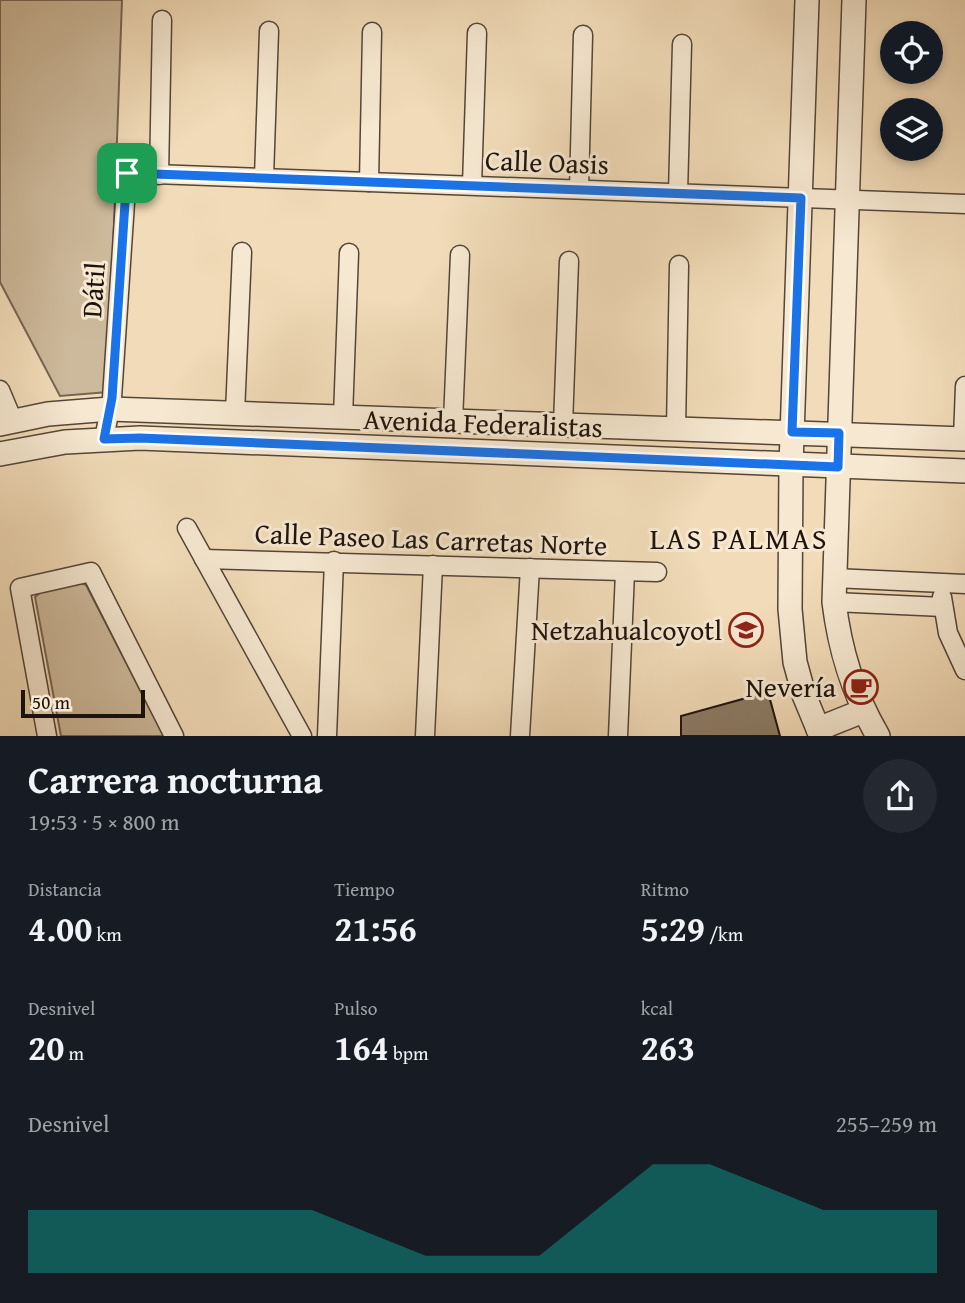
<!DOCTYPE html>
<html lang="es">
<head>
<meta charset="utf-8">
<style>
	:root { --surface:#171b24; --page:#242831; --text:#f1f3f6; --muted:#9ea1a6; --accent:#0f766e }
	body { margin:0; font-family:"Gentium Book Plus",serif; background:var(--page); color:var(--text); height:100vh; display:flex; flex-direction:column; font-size:26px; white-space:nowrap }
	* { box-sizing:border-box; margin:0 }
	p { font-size:23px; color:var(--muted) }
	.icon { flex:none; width:38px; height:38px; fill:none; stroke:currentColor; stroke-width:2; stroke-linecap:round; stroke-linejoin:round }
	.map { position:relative; height:736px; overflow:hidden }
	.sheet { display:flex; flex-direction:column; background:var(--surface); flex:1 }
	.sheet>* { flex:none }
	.controls { position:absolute; left:880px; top:21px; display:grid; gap:14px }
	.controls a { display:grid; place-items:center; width:63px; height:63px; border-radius:50%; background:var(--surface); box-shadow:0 4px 10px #0003; font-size:35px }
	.scale { position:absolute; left:21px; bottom:18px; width:124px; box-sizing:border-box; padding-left:7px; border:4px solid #1f140d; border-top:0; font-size:19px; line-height:24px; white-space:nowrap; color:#1f140d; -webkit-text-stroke:5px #f6e8d1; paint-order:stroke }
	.pin { position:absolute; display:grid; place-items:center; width:60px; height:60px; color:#fff; margin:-30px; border-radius:14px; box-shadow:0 4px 10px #0006 }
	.round { display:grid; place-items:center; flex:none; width:74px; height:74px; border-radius:37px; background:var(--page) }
	.overview { display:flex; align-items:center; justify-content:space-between; height:119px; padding:0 28px }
	h1 { font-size:38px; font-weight:700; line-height:52px }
	.metrics { display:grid; grid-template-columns:repeat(3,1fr); gap:10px; height:119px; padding:7px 28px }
	.metrics div { display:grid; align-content:center }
	.metrics b { font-size:35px; font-weight:700 }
	.metrics small { font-size:19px; font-weight:400 }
	.metrics p { font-size:19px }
	.chart { height:196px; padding:14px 28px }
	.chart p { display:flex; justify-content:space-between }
	.chart svg { width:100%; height:126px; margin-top:7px; fill:var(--accent); opacity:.7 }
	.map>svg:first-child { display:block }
	.green { fill:#cdb99b; stroke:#766654; stroke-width:2 }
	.building { fill:#8c7b66; stroke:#1f140d; stroke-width:2 }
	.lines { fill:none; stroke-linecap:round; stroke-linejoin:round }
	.minor-casing { stroke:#544638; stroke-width:21 }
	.tertiary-casing { stroke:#544638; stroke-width:26 }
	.minor { stroke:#f6e8d1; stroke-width:18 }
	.tertiary { stroke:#f6e8d1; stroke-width:23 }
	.route-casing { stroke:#fff; stroke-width:14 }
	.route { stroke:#1a73e8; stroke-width:9 }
	.labels { text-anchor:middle; stroke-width:6; stroke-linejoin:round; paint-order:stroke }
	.street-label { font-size:28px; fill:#1f140d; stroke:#f6e8d1 }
	.poi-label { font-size:28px; fill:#1f140d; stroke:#f6e8d1; text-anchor:end }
	.neighbourhood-label { font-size:30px; letter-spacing:2px; fill:#1f140d; stroke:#f6e8d1 }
</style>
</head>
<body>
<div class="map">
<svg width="965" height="736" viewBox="0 0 965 736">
	<rect width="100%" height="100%" fill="#f1dbb8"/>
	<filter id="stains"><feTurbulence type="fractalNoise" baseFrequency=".00286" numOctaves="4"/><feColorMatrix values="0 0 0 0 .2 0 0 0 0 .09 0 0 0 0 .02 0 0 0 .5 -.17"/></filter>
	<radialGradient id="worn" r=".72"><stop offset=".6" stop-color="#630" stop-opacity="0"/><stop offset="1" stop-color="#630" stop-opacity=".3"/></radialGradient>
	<g class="green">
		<path d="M0 0H122L108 392 60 396 0 282Z"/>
		<path d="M81 583 86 585 164 736H61L35 597 42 591Z"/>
	</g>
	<path class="building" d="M768 692 780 736H681V716Z"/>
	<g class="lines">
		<g class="minor-casing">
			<g id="minor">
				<path d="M159 175 162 20"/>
				<path d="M264 177 269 31"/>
				<path d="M369 182 372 32"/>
				<path d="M472 185 477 33"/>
				<path d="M579 189 583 35"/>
				<path d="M678 193 682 44"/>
				<path d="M0 390 13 421"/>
				<path d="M235 413 242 252"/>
				<path d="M343 417 349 253"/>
				<path d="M453 421 460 255"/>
				<path d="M563 425 569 261"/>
				<path d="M676 428 679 265"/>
				<path d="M963 438 965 386"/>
				<path d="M104 439 112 398 127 173 965 204"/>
				<path d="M187 528 302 736"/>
				<path d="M204 559 657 572"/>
				<path d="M834 578 965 584"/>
				<path d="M942 597 948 633 965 670"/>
				<path d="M834 602 943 607"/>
				<path d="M47 736 20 588 91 572 174 736"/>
				<path d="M327 736 334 561"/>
				<path d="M425 736 433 565"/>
				<path d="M520 736 530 568"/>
				<path d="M618 736 625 572"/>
			</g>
		</g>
		<g class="tertiary-casing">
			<g id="tertiary">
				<path d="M807 0 791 465 790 609 795 662 804 695 821 736"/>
				<path d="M854 0 834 602C840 651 853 693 878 736"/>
				<path d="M0 424 48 414 110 409 965 439"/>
				<path d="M0 454 65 442 140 438 965 471"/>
				<path d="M818 729 863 711"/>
			</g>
		</g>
		<use href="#minor" class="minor"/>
		<use href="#tertiary" class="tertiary"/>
	</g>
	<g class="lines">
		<g class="route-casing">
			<path id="route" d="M127 173 801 198 792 432 839 433 838 467 140 438 104 439 112 398Z"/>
		</g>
		<use href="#route" class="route"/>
	</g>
	<defs>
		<g id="school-ring" transform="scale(1.75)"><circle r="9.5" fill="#f6e8d1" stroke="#8f2418" stroke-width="1.5"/><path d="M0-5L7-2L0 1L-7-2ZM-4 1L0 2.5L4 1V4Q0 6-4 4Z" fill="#8f2418"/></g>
		<g id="cafe-ring" transform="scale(1.75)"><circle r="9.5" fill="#f6e8d1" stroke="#8f2418" stroke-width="1.5"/><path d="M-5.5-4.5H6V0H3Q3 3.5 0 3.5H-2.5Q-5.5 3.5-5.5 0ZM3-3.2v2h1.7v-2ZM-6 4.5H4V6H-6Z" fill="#8f2418"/></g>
	</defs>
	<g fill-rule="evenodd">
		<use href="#school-ring" x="746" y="630"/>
		<use href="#cafe-ring" x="861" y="687"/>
	</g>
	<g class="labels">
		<g class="street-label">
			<text transform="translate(547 162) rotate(2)" y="10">Calle Oasis</text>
			<text transform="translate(93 290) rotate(-86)" y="10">Dátil</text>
			<text transform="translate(483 423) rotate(2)" y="10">Avenida Federalistas</text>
			<text transform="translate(431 539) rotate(2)" y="10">Calle Paseo Las Carretas Norte</text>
		</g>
		<g class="poi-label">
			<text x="722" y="640">Netzahualcoyotl</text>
			<text x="836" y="697">Nevería</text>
		</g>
		<g class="neighbourhood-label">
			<text x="739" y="549">LAS PALMAS</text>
		</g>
	</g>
	<rect width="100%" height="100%" filter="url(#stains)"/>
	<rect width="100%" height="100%" fill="url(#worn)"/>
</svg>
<div class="controls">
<a><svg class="icon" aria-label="locate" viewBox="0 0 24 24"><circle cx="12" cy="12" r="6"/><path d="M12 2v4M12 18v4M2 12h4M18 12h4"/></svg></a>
<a><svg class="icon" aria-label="layers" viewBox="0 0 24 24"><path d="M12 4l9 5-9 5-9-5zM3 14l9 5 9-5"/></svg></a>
</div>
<div class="scale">50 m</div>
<div class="pin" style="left:127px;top:173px;background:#1e9e55"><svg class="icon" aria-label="arrive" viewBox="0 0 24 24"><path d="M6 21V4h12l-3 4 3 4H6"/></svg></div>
</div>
<section class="sheet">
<div class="overview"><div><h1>Carrera nocturna</h1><p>19:53 · 5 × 800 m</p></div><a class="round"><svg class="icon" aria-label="share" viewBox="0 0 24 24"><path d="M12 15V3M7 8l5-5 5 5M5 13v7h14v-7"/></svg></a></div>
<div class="metrics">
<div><p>Distancia</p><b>4.00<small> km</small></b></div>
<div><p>Tiempo</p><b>21:56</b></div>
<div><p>Ritmo</p><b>5:29<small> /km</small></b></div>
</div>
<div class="metrics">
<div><p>Desnivel</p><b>20<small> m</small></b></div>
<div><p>Pulso</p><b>164<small> bpm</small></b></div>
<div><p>kcal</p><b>263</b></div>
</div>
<div class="chart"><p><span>Desnivel</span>255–259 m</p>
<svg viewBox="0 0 160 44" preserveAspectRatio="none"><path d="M0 44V22L10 22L20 22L30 22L40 22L50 22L60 30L70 38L80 38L90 38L100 22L110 6L120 6L130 14L140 22L150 22L160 22V44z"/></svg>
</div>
</section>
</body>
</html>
